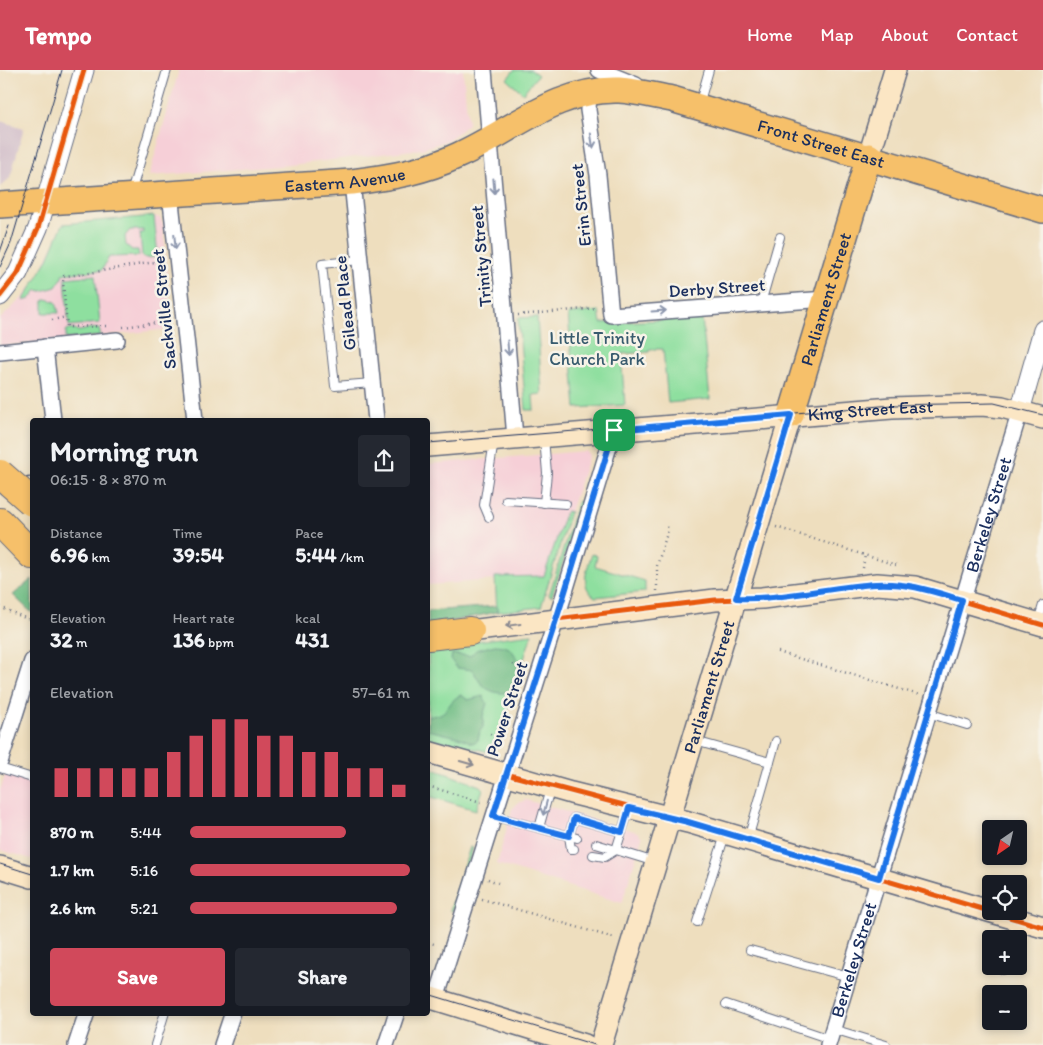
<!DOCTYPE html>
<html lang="en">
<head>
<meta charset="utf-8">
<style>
	:root { --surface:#171b24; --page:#242831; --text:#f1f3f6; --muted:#9ea1a6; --accent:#d1495b }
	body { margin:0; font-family:Itim,sans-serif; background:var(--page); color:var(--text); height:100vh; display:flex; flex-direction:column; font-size:19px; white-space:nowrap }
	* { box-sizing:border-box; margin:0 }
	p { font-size:16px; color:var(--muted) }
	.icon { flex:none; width:28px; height:28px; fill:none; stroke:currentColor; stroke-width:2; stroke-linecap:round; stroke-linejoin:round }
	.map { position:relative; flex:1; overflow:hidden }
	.sheet { position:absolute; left:30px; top:348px; width:400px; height:598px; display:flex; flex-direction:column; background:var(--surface); border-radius:5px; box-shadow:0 2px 8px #0003 }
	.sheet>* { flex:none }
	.needle { width:32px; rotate:214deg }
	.controls { position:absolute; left:982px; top:750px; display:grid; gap:10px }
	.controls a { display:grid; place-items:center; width:45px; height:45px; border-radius:5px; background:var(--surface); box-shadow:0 2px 8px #0003; font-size:25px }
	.pin { position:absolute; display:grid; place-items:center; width:42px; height:42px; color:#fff; margin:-21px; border-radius:10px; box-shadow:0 2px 8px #0006 }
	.round { display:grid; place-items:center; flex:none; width:52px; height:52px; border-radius:5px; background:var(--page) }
	.headline { display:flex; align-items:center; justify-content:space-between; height:85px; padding:0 20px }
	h1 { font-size:28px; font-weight:700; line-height:38px }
	.stats { display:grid; grid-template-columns:repeat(3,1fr); gap:8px; height:85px; padding:5px 20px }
	.stats div { display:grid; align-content:center }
	.stats b { font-size:21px; font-weight:700 }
	.stats small { font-size:14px; font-weight:400 }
	.stats p { font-size:14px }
	.chart { height:140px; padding:10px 20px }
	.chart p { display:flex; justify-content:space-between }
	.chart svg { width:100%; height:90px; margin-top:5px; stroke:var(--accent); stroke-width:6 }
	.primary-button { display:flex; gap:10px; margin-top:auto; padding:10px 20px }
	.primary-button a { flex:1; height:58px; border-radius:5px; background:var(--accent); color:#fff; font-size:20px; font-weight:700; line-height:58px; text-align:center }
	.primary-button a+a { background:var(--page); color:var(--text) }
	ul { padding:0 20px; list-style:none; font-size:16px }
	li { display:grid; grid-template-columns:80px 60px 1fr; align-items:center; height:38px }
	li i { height:12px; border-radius:6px; background:var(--accent) }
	header { display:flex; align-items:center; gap:30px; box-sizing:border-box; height:70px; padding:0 25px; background:var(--accent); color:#fff }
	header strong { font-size:24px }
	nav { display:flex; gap:28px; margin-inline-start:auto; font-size:18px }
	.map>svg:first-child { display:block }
	.built { fill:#f6cfd7 }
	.industrial { fill:#d1bdc9 }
	.green { fill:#8edf9f; stroke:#54877e }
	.forest { fill:#72be86; stroke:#467672 }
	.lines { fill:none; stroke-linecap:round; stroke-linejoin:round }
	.service-casing { stroke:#656c80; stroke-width:10 }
	.minor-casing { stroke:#656c80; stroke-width:18 }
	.tertiary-casing { stroke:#656c80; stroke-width:21 }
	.secondary-casing { stroke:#656c80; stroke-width:24 }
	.primary-casing { stroke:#656c80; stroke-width:28 }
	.motorway-casing { stroke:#656c80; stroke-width:30 }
	.path { stroke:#656c80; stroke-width:2.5; stroke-dasharray:1 4; stroke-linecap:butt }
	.service { stroke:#fff; stroke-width:8 }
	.minor { stroke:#fff; stroke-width:15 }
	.tertiary { stroke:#fff; stroke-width:19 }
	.secondary { stroke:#fbe6c4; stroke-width:21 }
	.primary { stroke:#f6c06b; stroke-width:25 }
	.motorway { stroke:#f6c06b; stroke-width:28 }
	.tram { stroke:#1b2f5e; stroke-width:1 }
	.motorway-bridge-casing { stroke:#656c80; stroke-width:30; stroke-linecap:butt }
	.motorway-bridge { stroke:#f6c06b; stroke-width:28 }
	.cycleway-casing { stroke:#f7f3e8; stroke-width:8 }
	.cycleway { stroke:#e8590c; stroke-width:5 }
	.oneway { stroke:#8d97ae }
	.oneway2 { stroke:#8b8a91 }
	.route-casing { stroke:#fff; stroke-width:10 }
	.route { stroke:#1a73e8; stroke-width:6 }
	.labels { text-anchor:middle; stroke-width:5; stroke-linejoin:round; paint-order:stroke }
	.street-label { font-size:18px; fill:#1b2f5e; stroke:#f7f3e8 }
	.park-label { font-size:18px; fill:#385b6e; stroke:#f7f3e8 }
</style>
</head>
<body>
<header>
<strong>Tempo</strong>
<nav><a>Home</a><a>Map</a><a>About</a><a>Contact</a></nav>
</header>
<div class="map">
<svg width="1043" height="975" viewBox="0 0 1043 975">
	<rect width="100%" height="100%" fill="#f7f3e8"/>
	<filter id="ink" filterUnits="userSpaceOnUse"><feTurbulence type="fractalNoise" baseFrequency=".02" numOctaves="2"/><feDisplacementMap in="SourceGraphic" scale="10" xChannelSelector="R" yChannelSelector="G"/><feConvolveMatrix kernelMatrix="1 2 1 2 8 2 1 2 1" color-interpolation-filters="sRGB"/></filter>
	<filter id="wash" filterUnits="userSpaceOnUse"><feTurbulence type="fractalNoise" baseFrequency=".0096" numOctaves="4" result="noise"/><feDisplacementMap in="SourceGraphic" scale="20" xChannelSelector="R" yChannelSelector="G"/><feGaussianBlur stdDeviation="1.12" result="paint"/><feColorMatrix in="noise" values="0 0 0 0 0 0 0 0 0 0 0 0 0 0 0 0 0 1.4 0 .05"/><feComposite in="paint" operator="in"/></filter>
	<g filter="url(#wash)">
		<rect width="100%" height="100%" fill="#eedebe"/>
		<g class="built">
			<path d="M179 0H463L468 54 449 70 422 79 291 95 149 106Z"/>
			<path d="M154 146 160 148 163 154 172 259 0 276V249L23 227 39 205 63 154Z"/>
			<path d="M586 381 589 385 570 442H566L544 506 496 507 495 510 428 515V394Z"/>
			<path d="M6 703 32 711V789L0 780V720Z"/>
			<path d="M526 730 637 762 642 767 622 833 497 794 512 739 518 733Z"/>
		</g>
		<path class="industrial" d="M0 51 24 58 10 108 0 117Z"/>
		<g class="green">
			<path d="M514 0H531L538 5 523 23 507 9Z"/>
			<path d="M154 146 158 187 146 188 142 186 140 163H143V160H130L125 166 126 175 132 180H138L139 186 109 187 102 200 62 204V208L56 217 42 221 37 220 30 229 23 231 47 191 63 154Z"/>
			<path d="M95 205 100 253 69 256 65 208Z"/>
			<path d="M47 229 56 232 59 243H43V231Z"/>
			<path d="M599 241 601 253 702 248 710 329 668 333 663 279H649V282L621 284 625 335 576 338 568 244Z"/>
			<path d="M537 247 542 324 533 325 534 340H526L518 248Z"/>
			<path d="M91 258 99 259 101 266 66 269V261L68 259 80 261Z"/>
			<path d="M578 431 582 433 552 526 549 525Z"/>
			<path d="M566 441 570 442 541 537 497 542 495 507 544 506Z"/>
			<path d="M592 484 597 486 595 496 645 511V522L595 527C579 516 587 499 592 484Z"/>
			<path d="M532 564 494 683 428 668V577Z"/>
			<path d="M428 697 480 716 483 719 476 740 428 726Z"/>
			<path d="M470 777 473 778 453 841 450 840Z"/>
		</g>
		<g class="forest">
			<path d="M32 509V543L13 525Z"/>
			<path d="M497 536V542L428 556V541Z"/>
			<path d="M495 575C507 576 511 577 516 587 518 590 521 592 523 596 530 620 504 630 486 618 480 614 476 606 473 600L457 598 451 590 452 584 470 586 476 580Z"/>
			<path d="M461 625 468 630 483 626 487 633 483 646V657L480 661 478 670 473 673 458 667 428 660V646C451 646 445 632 461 625Z"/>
		</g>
	</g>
	<g filter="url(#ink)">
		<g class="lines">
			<g class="service-casing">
				<g id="service">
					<path d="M699 35 709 0"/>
					<path d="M131 123 167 0"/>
					<path d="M359 190 322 194 335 316 372 313"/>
					<path d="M761 233 780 167"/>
					<path d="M506 430 566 434"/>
					<path d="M544 433 547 403 544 368"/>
					<path d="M489 447 484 435 494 371"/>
					<path d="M1038 552 1043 535"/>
					<path d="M928 643 967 655"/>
					<path d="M695 671 770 692"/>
					<path d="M0 698 32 708"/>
					<path d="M629 739 616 780 655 792"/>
					<path d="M493 746 577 768"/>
					<path d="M539 758 550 719"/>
					<path d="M748 769 776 671"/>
					<path d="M596 774 616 780"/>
					<path d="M574 779H571L569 766 574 748 622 762"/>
					<path d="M593 785 605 787 616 780"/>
					<path d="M697 852 725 765"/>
					<path d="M1012 869 1017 851"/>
					<path d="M750 880 849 907"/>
					<path d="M1003 900 1004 896"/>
					<path d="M726 934 830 969"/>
					<path d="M833 959 886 975"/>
					<path d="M155 975 165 942"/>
				</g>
			</g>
			<g class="minor-casing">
				<g id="minor">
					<path d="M484 0 515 368"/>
					<path d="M599 0 636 15"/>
					<path d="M589 22 588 40 598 105 611 245 826 229"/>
					<path d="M352 112 376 350"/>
					<path d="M170 123 195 350"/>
					<path d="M45 277 53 350"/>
					<path d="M0 282 117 270"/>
					<path d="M0 692 32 591"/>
					<path d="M436 929 563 528 614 360"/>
					<path d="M76 975 87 942"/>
					<path d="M222 975 233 942"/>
					<path d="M386 975 397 942"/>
					<path id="s1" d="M828 975 1020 341"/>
				</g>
			</g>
			<g class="tertiary-casing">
				<g id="tertiary">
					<path d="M0 226 18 203 38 158 84 0"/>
					<path d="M1020 341 1043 260"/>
				</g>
			</g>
			<g class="secondary-casing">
				<g id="secondary">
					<path d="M869 86 895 0"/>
					<path id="s2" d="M428 376 892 338 982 335 1002 337 1043 348"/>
					<path d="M470 561 715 530 762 528 877 514 915 517 1043 555"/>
					<path d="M428 682 571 723 688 752 1043 857"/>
					<path d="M0 797 32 807"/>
					<path d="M428 927 585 975"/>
					<path id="s3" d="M601 975 791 345"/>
				</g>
			</g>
			<g class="primary-casing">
				<g id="primary">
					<path id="s4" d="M0 135 352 112C391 107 423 102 459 85 512 61 557 18 619 20 637 21 655 26 672 29L1043 140"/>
					<path id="s5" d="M791 345 869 86"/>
				</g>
			</g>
			<g class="motorway-casing">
				<g id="motorway">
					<path d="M0 452 32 485"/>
					<path d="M428 566 470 561"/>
				</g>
			</g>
			<g class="path">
				<path d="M518 245 597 238"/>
				<path d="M52 250 66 247"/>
				<path d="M106 256 67 257 63 212 64 206C98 203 130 195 164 191"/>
				<path d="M123 257 170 251"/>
				<path d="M776 457 896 495"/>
				<path d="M863 498 865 485"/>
				<path d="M657 521V496L668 460 667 456"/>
				<path d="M0 537 32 551"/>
				<path d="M778 582 919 625"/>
				<path d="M513 594 525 598"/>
				<path d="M490 664 502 667"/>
				<path d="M428 716 481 732"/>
				<path d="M488 809 498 813"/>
				<path d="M482 829 614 868"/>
				<path d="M428 872 437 875"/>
			</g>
			<use href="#service" class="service"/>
			<use href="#minor" class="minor"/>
			<use href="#tertiary" class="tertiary"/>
			<use href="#secondary" class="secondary"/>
			<use href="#primary" class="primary"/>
			<use href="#motorway" class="motorway"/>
			<g class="tram">
				<path d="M0 182 9 156"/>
				<path d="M0 197 11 173 62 0"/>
				<path d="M428 373 893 335 994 333 1043 345"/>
				<path d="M0 409 32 407"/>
				<path d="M0 794 32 804"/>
				<path d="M428 924 595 975"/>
			</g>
			<g class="motorway-bridge-casing">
				<path id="motorway-bridge" d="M0 404 32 432"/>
			</g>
			<use href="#motorway-bridge" class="motorway-bridge"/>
			<g class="cycleway-casing">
				<g id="cycleway">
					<path d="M0 226 18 203 38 158 84 0"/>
					<path d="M506 704 688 752 1043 857"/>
					<path d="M494 743 556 549 715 530 762 528 877 514 915 517 1043 555"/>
				</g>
			</g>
			<use href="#cycleway" class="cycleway"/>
		</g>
		<defs><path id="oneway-shaft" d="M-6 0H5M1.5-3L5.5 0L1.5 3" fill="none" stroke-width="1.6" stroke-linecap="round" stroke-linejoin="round" transform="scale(1.25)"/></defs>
		<g class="oneway">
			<use href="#oneway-shaft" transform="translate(592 71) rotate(81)"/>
			<use href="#oneway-shaft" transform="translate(494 116) rotate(85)"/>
			<use href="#oneway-shaft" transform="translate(175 172) rotate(84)"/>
			<use href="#oneway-shaft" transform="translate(659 241) rotate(-4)"/>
			<use href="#oneway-shaft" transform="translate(508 278) rotate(85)"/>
			<use href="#oneway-shaft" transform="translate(545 738) rotate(105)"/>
		</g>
		<g class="oneway2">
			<use href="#oneway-shaft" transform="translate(513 555) rotate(172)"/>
			<use href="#oneway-shaft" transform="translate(467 693) rotate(16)"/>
		</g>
	</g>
	<g class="lines" filter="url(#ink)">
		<g class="route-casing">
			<path id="route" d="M791 345 736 528C783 530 829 517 876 514 906 512 935 522 962 530L879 808 688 752 629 738 622 762 574 748 569 766 493 746 563 528 614 360Z"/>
		</g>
		<use href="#route" class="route"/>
	</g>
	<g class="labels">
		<g class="street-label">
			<text dy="6" stroke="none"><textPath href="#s4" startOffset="848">Front Street East</textPath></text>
			<text dy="6" stroke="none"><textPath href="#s4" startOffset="346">Eastern Avenue</textPath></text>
			<text transform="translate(581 135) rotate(-96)" y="6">Erin Street</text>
			<text transform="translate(481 186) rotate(-95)" y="6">Trinity Street</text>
			<text transform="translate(717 218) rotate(-4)" y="6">Derby Street</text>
			<text dy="6" stroke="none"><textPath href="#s5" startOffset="121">Parliament Street</textPath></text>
			<text transform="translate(345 233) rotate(-96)" y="6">Gilead Place</text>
			<text transform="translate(164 239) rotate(-96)" y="6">Sackville Street</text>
			<text dy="6" stroke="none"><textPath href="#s2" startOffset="444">King Street East</textPath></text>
			<text dy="6" stroke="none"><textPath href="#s1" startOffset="554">Berkeley Street</textPath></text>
			<text dy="6" stroke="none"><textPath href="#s3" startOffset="374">Parliament Street</textPath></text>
			<text transform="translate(507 639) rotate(-72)" y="6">Power Street</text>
			<text dy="6" stroke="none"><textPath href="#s1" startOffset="89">Berkeley Street</textPath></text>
		</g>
		<g class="park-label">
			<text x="597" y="274">Little Trinity<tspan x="597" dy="21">Church Park</tspan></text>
		</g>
	</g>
</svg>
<div class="controls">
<a><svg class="needle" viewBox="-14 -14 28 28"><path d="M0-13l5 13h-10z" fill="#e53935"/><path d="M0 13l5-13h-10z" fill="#9ea1a6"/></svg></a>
<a><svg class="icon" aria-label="locate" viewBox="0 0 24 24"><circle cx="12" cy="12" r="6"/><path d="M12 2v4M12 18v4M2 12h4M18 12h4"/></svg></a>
<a>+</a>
<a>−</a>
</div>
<div class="pin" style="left:614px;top:360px;background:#1e9e55"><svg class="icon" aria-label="arrive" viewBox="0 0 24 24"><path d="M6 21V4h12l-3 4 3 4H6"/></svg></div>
<section class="sheet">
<div class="headline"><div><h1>Morning run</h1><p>06:15 · 8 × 870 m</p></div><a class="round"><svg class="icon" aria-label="share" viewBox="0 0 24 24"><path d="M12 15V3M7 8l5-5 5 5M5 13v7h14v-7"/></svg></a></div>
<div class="stats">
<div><p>Distance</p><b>6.96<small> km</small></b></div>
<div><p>Time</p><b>39:54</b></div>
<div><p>Pace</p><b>5:44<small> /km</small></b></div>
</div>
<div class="stats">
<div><p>Elevation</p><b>32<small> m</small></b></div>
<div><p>Heart rate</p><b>136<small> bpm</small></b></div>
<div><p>kcal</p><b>431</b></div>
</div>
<div class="chart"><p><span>Elevation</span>57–61 m</p>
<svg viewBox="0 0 160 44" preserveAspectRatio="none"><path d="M5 44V30M15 44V30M25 44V30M35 44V30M45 44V30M55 44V22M65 44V14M75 44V6M85 44V6M95 44V14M105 44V14M115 44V22M125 44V22M135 44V30M145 44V30M155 44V38"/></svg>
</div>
<ul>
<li><b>870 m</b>5:44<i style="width:71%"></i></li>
<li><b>1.7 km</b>5:16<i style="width:100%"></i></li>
<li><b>2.6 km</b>5:21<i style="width:94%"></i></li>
</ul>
<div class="primary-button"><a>Save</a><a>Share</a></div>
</section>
</div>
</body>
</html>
